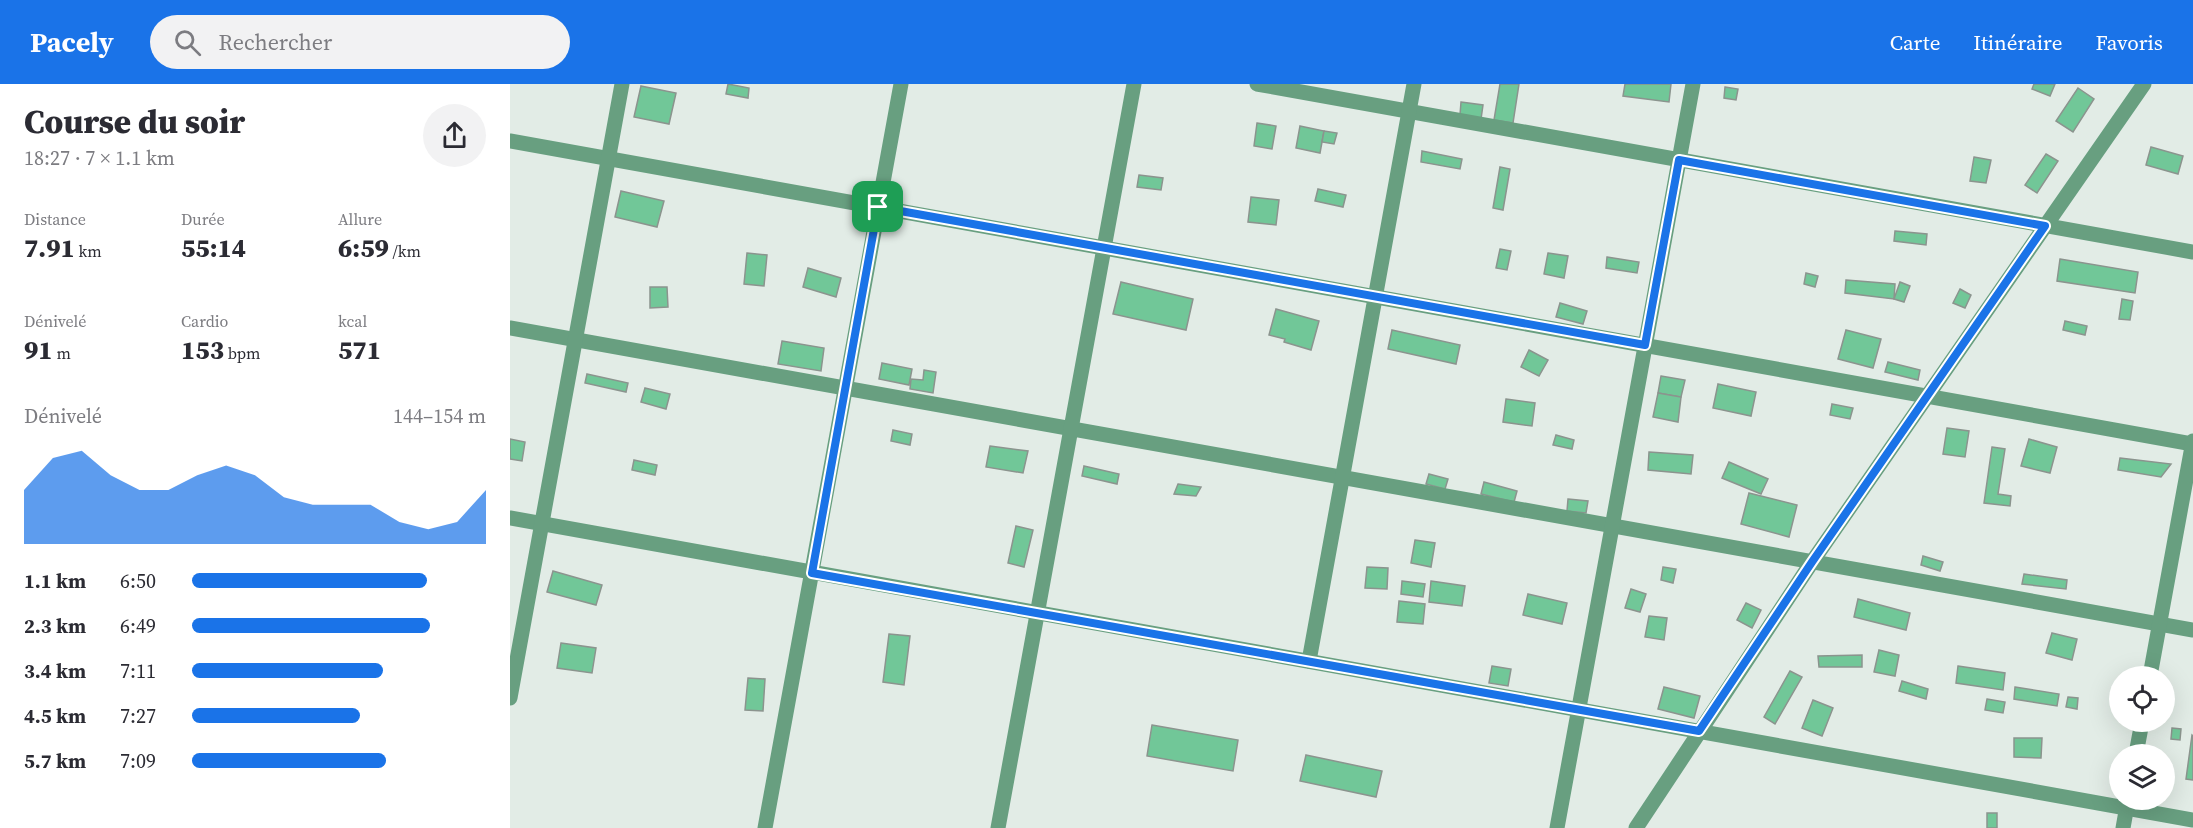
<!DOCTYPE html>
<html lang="fr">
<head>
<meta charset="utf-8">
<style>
	:root { --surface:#fff; --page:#f2f2f3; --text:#2b2b33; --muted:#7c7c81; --accent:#1a73e8 }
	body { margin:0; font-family:"Source Serif 4",serif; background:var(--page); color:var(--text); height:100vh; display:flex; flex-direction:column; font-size:22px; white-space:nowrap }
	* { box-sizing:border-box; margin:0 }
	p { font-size:20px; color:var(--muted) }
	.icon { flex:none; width:33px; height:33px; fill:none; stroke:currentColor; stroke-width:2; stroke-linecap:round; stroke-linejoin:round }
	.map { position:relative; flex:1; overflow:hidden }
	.side { display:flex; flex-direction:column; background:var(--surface); width:510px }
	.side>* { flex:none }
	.fabs { position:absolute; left:1599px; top:582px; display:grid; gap:12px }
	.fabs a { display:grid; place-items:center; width:66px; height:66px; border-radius:50%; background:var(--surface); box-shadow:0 6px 24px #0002; font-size:30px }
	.pin { position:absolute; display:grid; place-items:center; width:51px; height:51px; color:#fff; margin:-26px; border-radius:12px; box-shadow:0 3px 9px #0006 }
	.round { display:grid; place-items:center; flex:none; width:63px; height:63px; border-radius:32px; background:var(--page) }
	.head { display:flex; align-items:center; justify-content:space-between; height:102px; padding:0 24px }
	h1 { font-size:33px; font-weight:800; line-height:45px }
	.figures { display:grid; grid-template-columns:repeat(3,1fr); gap:9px; height:102px; padding:6px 24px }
	.figures div { display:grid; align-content:center }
	.figures b { font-size:26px; font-weight:800 }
	.figures small { font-size:16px; font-weight:400 }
	.figures p { font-size:16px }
	.chart { height:168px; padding:12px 24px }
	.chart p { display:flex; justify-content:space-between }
	.chart svg { width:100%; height:108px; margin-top:6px; fill:var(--accent); opacity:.7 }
	ul { padding:0 24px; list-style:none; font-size:20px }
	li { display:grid; grid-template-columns:96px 72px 1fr; align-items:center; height:45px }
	li i { height:15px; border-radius:8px; background:var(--accent) }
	header { display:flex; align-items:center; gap:36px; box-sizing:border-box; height:84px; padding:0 30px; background:var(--accent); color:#fff }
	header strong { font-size:28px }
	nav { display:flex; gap:33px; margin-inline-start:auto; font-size:21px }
	.search { width:420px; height:54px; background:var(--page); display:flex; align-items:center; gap:15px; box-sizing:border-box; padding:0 21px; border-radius:33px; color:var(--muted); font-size:22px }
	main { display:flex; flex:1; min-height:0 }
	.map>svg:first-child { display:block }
	.building { fill:#71c798; stroke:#8b948e; stroke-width:1.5 }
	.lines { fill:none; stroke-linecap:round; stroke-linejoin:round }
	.minor { stroke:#689f80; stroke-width:15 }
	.tertiary { stroke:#689f80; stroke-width:15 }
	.route-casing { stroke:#fff; stroke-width:12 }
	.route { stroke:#1a73e8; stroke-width:8 }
</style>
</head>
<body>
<header>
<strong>Pacely</strong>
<div class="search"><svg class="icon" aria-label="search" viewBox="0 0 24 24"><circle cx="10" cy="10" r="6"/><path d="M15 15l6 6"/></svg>Rechercher</div>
<nav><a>Carte</a><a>Itinéraire</a><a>Favoris</a></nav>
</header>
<main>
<section class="side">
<div class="head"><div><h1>Course du soir</h1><p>18:27 · 7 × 1.1 km</p></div><a class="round"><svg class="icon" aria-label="share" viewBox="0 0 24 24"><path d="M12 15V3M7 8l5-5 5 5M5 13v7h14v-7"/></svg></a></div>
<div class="figures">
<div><p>Distance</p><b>7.91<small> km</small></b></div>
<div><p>Durée</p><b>55:14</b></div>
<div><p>Allure</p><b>6:59<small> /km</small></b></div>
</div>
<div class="figures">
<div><p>Dénivelé</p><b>91<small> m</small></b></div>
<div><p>Cardio</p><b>153<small> bpm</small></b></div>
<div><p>kcal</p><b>571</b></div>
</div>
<div class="chart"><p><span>Dénivelé</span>144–154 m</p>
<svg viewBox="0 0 160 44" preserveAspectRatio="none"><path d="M0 44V22L10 9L20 6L30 16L40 22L50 22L60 16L70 12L80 16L90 25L100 28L110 28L120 28L130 35L140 38L150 35L160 22V44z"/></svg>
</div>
<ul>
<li><b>1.1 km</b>6:50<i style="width:80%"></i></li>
<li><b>2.3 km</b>6:49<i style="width:81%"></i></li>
<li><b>3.4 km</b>7:11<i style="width:65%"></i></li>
<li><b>4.5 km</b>7:27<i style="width:57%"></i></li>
<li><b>5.7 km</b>7:09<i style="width:66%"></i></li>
</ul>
</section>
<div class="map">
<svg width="1683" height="744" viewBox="0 0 1683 744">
	<rect width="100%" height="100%" fill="#e2ece6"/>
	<g class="building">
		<path d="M218 0 239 4 238 14 216 10Z"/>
		<path d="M990 0H1009L1003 39 984 36Z"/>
		<path d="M1115 0H1161L1159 18 1113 12Z"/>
		<path d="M1524 0H1545L1540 12 1522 5Z"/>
		<path d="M131 2 166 9 159 40 124 33Z"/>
		<path d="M1215 3 1228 5 1226 16 1214 14Z"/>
		<path d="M1568 4 1584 15 1563 48 1546 37Z"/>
		<path d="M951 18 973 21 971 35 950 31Z"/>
		<path d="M747 39 766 42 762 65 744 62Z"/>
		<path d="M790 42 814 47 810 69 786 64Z"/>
		<path d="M814 47 827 49 824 60 812 58Z"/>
		<path d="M1641 63 1673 72 1668 90 1636 81Z"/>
		<path d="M912 67 952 75 950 85 911 78Z"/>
		<path d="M1536 70 1548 77 1527 109 1515 101Z"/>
		<path d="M1464 73 1481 76 1476 99 1460 97Z"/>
		<path d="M990 83 1000 85 993 126 983 124Z"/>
		<path d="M629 91 653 94 651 106 627 103Z"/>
		<path d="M808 105 836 111 833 123 805 117Z"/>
		<path d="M111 107 154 117 147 143 105 133Z"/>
		<path d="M741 113 769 116 766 141 738 138Z"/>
		<path d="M1385 147 1417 150 1416 161 1384 157Z"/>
		<path d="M990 165 1001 167 997 186 986 184Z"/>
		<path d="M237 169 257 171 254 202 234 200Z"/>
		<path d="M1038 169 1058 172 1054 194 1034 190Z"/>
		<path d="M1097 173 1129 178 1127 189 1096 184Z"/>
		<path d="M1550 175 1628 188 1625 209 1547 197Z"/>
		<path d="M298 184 331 194 326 213 293 203Z"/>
		<path d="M1296 189 1308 192 1305 203 1294 200Z"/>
		<path d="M1336 196 1385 200 1384 215 1335 209Z"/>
		<path d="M611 198 683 215 676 246 603 230Z"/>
		<path d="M1390 198 1400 202 1394 218 1384 215Z"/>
		<path d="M140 203H157L158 223 140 224Z"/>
		<path d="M1450 205 1461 211 1455 224 1443 219Z"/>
		<path d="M1612 215 1623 217 1620 236 1609 235Z"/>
		<path d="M1050 219 1077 227 1073 240 1046 233Z"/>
		<path d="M766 225 809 237 801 266 774 258 775 255 759 251Z"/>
		<path d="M1555 237 1577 242 1575 251 1553 246Z"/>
		<path d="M882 246 950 261 946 280 878 265Z"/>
		<path d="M1336 246 1371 255 1363 284 1328 275Z"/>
		<path d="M272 257 314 264 311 287 268 280Z"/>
		<path d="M1019 266 1038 276 1029 292 1011 283Z"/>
		<path d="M1378 278 1410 286 1408 296 1375 288Z"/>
		<path d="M372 279 402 285 399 301 369 295Z"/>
		<path d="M414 286 426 288 423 309 400 305 401 295 413 296Z"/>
		<path d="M77 290 118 299 116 308 75 299Z"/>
		<path d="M1151 292 1175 296 1171 313 1148 309Z"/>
		<path d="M1208 300 1246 308 1241 332 1203 324Z"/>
		<path d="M135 304 160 310 156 325 131 318Z"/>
		<path d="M1148 309 1171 313 1168 338 1143 333Z"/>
		<path d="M996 315 1025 319 1022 342 993 338Z"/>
		<path d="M1322 320 1343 324 1340 335 1320 331Z"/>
		<path d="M1437 344 1459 347 1455 373 1433 370Z"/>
		<path d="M383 346 402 350 400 361 381 357Z"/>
		<path d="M1046 351 1064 356 1062 365 1043 361Z"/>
		<path d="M0 355 15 358 12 377 0 375Z"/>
		<path d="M1519 355 1547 363 1540 389 1511 382Z"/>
		<path d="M480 362 518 367 513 389 476 383Z"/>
		<path d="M1482 363 1495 365 1488 410 1501 412 1500 422 1474 419Z"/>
		<path d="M1139 368 1183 371 1181 390 1138 386Z"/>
		<path d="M1610 374 1661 380 1651 393 1608 386Z"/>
		<path d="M124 376 147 381 145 391 122 386Z"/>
		<path d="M1219 378 1258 395 1251 410 1212 394Z"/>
		<path d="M574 382 609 390 607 400 572 392Z"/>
		<path d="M919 390 938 395 935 405 916 400Z"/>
		<path d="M974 398 1007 407 1004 418 971 410Z"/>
		<path d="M668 400 691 403 686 412 664 410Z"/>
		<path d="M1239 409 1287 421 1279 453 1231 440Z"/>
		<path d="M1058 415 1078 417 1076 429 1057 427Z"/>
		<path d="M506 442 523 446 514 483 498 479Z"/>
		<path d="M905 456 925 459 921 483 901 479Z"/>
		<path d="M1413 472 1433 478 1430 487 1411 481Z"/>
		<path d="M857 483 878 484 877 505 855 504Z"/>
		<path d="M1153 483 1166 485 1163 499 1151 496Z"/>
		<path d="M43 487 92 501 86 521 37 508Z"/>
		<path d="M1514 490 1557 496 1556 505 1512 500Z"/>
		<path d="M892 497 915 500 913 513 891 510Z"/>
		<path d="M921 497 955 502 952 522 919 518Z"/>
		<path d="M1121 505 1136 510 1130 528 1115 524Z"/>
		<path d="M1018 510 1057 519 1052 540 1013 531Z"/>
		<path d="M1348 515 1400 529 1396 546 1344 533Z"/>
		<path d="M889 517 915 520 913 540 887 538Z"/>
		<path d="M1236 519 1251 526 1242 544 1227 536Z"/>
		<path d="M1139 532 1157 534 1154 556 1135 553Z"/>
		<path d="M1542 549 1567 555 1562 576 1536 569Z"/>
		<path d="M379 550 400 552 394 601 373 598Z"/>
		<path d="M51 559 86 564 82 589 47 584Z"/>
		<path d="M1369 566 1389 571 1385 592 1364 588Z"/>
		<path d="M1352 571V583H1309L1308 572Z"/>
		<path d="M982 582 1001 585 998 602 979 599Z"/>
		<path d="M1448 582 1495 589 1493 606 1446 599Z"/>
		<path d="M1280 587 1292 593 1265 640 1254 633Z"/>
		<path d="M238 594 255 595 253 627 235 626Z"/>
		<path d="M1392 597 1418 605 1416 615 1389 607Z"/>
		<path d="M1154 603 1190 612 1184 634 1148 625Z"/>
		<path d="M1505 603 1549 610 1547 622 1504 615Z"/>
		<path d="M1558 613 1568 614 1567 625 1556 623Z"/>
		<path d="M1477 615 1495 618 1493 629 1475 626Z"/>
		<path d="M1303 616 1323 624 1312 652 1292 644Z"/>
		<path d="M642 641 728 656 723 687 637 672Z"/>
		<path d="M1662 644 1671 645 1670 656 1661 655Z"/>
		<path d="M1682 651 1683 652V696L1676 695Z"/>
		<path d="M1504 654H1532L1531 674 1504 673Z"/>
		<path d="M796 671 872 687 866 713 790 697Z"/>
		<rect x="1477" y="729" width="10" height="15"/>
	</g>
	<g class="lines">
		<g class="minor">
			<path d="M747 0 1683 168"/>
			<path d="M0 57 1683 360"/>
			<path d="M0 244 1683 546"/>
			<path d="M0 434 1683 736"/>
			<path d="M799 577 904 0"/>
			<path d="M1640 592 1683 357"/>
			<path d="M0 614 112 0"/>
			<path d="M1626 670 1632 638"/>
			<path d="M255 744 391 0"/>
			<path d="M488 744 624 0"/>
			<path d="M1047 744 1183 0"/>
			<path d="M1613 744 1618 716"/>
		</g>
		<path class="tertiary" d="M1126 744 1302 478 1634 0"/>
	</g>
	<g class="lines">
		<g class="route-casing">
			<path id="route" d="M1169 76 1535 142 1302 478 1189 647 302 489 368 123 1135 261Z"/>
		</g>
		<use href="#route" class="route"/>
	</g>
</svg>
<div class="fabs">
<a><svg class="icon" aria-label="locate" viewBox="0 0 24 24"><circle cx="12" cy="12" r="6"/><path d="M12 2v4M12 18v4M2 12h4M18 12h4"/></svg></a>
<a><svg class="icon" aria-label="layers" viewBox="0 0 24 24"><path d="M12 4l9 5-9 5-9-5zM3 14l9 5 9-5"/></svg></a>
</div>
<div class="pin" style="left:368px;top:123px;background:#1e9e55"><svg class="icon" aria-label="arrive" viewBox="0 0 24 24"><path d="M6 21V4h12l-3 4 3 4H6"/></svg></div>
</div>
</main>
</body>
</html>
